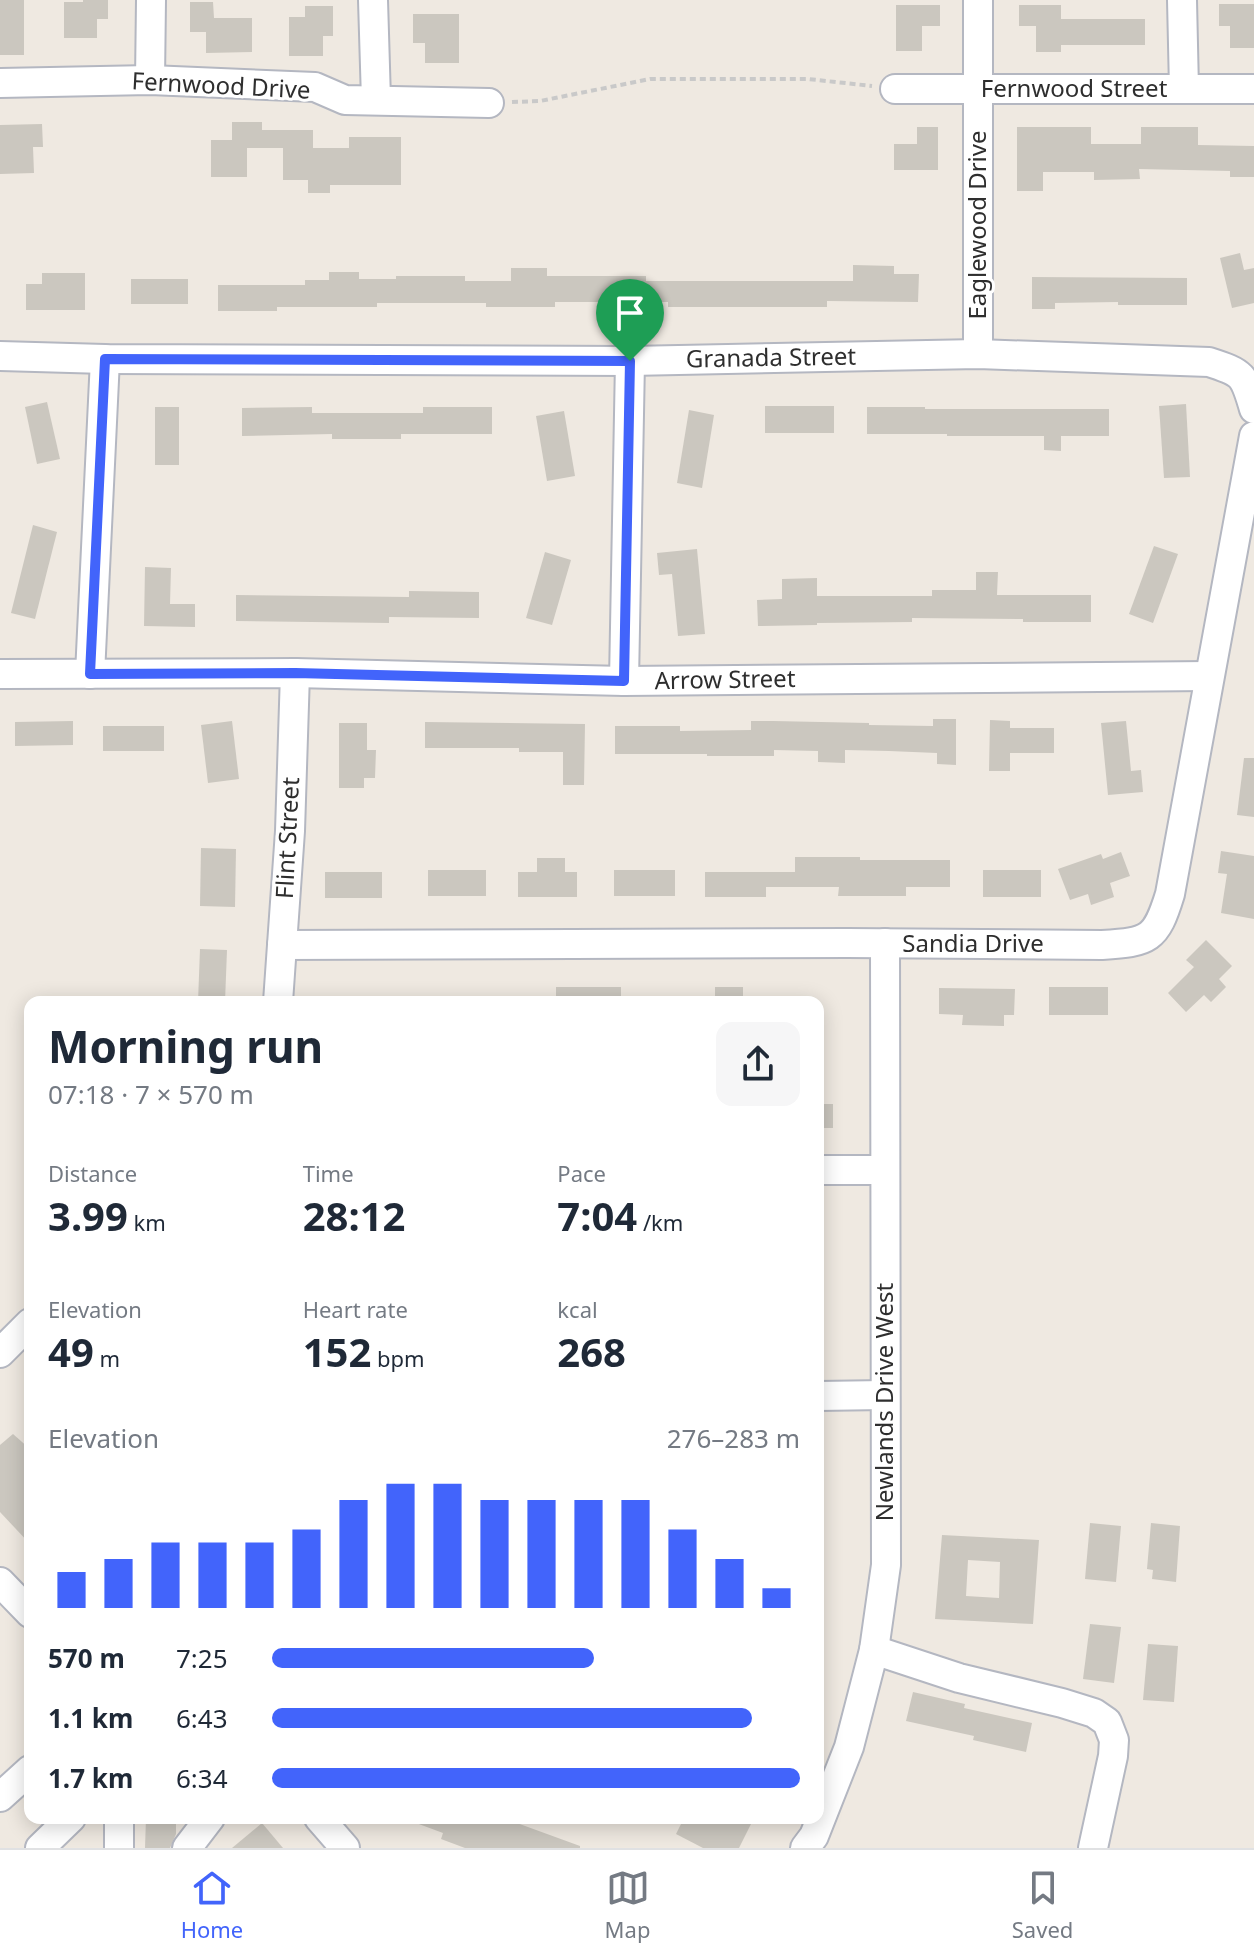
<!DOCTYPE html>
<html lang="en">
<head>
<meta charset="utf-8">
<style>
	:root { --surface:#fff; --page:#f6f6f7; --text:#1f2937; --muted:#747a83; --line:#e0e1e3; --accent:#4264fb }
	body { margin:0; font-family:"Noto Sans",sans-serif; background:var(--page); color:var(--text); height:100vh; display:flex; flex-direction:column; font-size:30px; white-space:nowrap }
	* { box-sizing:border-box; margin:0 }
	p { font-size:26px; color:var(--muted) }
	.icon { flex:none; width:44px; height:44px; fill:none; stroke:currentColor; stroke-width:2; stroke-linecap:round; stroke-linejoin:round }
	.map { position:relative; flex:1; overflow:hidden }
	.drawer { position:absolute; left:24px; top:996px; width:800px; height:828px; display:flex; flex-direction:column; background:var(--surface); border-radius:16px; box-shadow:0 4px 20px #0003 }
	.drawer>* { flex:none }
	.pin { position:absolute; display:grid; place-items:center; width:68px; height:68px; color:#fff; margin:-82px -34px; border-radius:50% 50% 50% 0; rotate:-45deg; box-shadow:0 0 8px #0007 }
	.pin .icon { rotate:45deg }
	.round { display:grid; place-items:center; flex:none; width:84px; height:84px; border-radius:16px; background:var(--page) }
	.overview { display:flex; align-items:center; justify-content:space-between; height:136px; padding:0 24px }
	h1 { font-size:44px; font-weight:700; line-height:60px }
	.stats { display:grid; grid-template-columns:repeat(3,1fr); gap:12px; height:136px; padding:8px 24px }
	.stats div { display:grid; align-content:center }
	.stats b { font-size:40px; font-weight:700 }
	.stats small { font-size:22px; font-weight:400 }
	.stats p { font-size:22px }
	.chart { height:224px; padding:16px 24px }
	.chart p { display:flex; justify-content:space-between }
	.chart svg { width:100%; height:144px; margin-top:8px; stroke:var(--accent); stroke-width:6 }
	ul { padding:0 24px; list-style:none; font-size:26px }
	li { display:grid; grid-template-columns:128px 96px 1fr; align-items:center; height:60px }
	li i { height:20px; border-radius:10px; background:var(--accent) }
	.tab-bar { display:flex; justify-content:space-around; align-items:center; height:112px; border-top:2px solid var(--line); background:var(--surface); font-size:22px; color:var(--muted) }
	.tab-bar a { display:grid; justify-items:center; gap:4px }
	.tab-bar .selected { color:var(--accent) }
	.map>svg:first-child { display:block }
	.building { fill:#cbc7bf; fill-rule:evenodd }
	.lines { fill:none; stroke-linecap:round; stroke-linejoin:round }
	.minor-casing { stroke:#b4b7c1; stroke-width:32 }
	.path { stroke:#c9c9c9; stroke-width:4; stroke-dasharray:6 4; stroke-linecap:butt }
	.minor { stroke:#fff; stroke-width:28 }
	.route-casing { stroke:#fff; stroke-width:16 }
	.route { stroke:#4264fb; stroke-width:10 }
	.labels { text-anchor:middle; stroke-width:6; stroke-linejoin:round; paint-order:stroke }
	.street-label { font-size:24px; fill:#2e2e2e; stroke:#fff }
</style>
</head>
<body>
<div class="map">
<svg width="1254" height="1848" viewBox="0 0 1254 1848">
	<rect width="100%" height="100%" fill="#efe9e1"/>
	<g class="building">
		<rect x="0" y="0" width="24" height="55"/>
		<path d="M83 0H108V19H97V38H64V2H83Z"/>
		<path d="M190 2H213L214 18H252V52L206 53V32H190Z"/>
		<path d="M1219 4H1254V48H1230V26H1219Z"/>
		<path d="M896 5H940V26H922V51H896Z"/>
		<path d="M1019 5H1061V19H1145V45H1061V52H1036V26H1019Z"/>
		<path d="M305 6H333V36H323V56H289V17H305Z"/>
		<path d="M413 14H459V63H425V43H413Z"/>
		<path d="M232 122H262V130H313V148H349V137H401V185H330V193H308V180H283V148H247V177H211V140H232Z"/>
		<path d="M42 124 43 147H33L34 173 0 174V125Z"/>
		<path d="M917 127H938V170H894V144H917Z"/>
		<path d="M1017 127H1091V144H1141V127H1198V145L1254 146V177H1230V171L1139 169 1140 179 1094 180V172H1043V191H1017Z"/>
		<path d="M1240 253 1244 270 1254 268V303L1232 308 1220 258Z"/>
		<path d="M853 265 894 266V274H919L918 302 827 301V307H668V302H555V307H486V303H377V307H277V311H218V285H305V280H329V272H359V279H396V276H465V281H511V268H547V276H646V281H853Z"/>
		<path d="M42 273H85V310H26V284H42Z"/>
		<path d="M1032 277 1187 278V305H1118V302L1055 303V309H1032Z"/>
		<rect x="131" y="279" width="57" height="25"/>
		<path d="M47 402 60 459 37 464 25 407Z"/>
		<path d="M1186 404 1190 477 1164 478 1159 406Z"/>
		<rect x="765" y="406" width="69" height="27"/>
		<rect x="155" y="407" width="24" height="58"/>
		<path d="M312 407V413H423V407H492V434H401V439H332V434L242 436V408Z"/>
		<path d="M867 407H925V409H1109V436H1061V451L1044 450V436H947V434H867Z"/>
		<path d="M689 410 714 415 702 488 677 483Z"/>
		<path d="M564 411 575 476 547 481 536 416Z"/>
		<path d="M33 525 57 532 35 619 11 613Z"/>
		<path d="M1154 546 1178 554 1153 623 1129 614Z"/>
		<path d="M697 549 705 634 678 636 672 574 659 575 657 553Z"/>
		<path d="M545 552 571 560 552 625 526 618Z"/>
		<path d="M145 567 171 568 170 604H195V627L144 626Z"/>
		<path d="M976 572H998L997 595H1091V622H1023V619L912 618V622L817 623V625L758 626 757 600 782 599V579L817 578V596H932V590H976Z"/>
		<path d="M409 591 479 592V618L389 617V623L236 621V595L409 597Z"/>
		<path d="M933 719H956V765L937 764V753L889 751 845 750V763L818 762V751L774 750V756H707V754H615V726H680V731L751 730V721H773L869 723V725L933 726Z"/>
		<path d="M990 720 1010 721V728H1054V753H1010V771H989Z"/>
		<path d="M73 721V745L15 746V722Z"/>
		<path d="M232 721 239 779 208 783 201 725Z"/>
		<path d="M1126 721 1131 771 1141 770 1143 792 1108 795 1101 723Z"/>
		<path d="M425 722 585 724 584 785H563V752H519V748H425Z"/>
		<path d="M339 723H367V750H376L375 778H364V788H339Z"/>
		<rect x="103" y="726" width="61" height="25"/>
		<path d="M1244 758H1254V817L1237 815Z"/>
		<path d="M201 848 236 849 235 907 200 906Z"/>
		<path d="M1221 851 1254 856V919L1221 913 1227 874 1218 873Z"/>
		<path d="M1121 852 1130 876 1110 883 1114 897 1091 905 1088 894 1070 900 1058 869 1101 854 1103 859Z"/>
		<path d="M795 857H860V860H950V887H906V896H838L839 887H766V897H705V872H795Z"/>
		<path d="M537 858H565V872H577V897H518V872H537Z"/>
		<rect x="428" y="870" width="58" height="26"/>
		<rect x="614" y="870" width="61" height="26"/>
		<rect x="983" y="870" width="58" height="27"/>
		<rect x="325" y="872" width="57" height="26"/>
		<path d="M1206 940 1232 966 1219 979 1226 987 1211 1002 1204 995 1186 1012 1168 993 1194 967 1186 960Z"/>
		<path d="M200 949 227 950 225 1002H198Z"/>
		<rect x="556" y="987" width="65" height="15"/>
		<rect x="715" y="987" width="28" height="15"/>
		<rect x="1049" y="987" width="59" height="28"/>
		<path d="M939 988 1015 989 1014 1015H1004V1026L962 1025 963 1015 939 1014Z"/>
		<rect x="818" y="1104" width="15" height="24"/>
		<path d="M13 1434 30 1449V1544L0 1512V1445Z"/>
		<path d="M1090 1523 1121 1526 1116 1582 1085 1579Z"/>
		<path d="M1151 1523 1180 1526 1176 1582 1152 1579 1153 1570 1147 1569Z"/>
		<path d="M942 1535 1039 1540 1033 1624 935 1619ZM968 1560 1000 1562 999 1598 966 1596Z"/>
		<path d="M1090 1624 1121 1627 1114 1683 1083 1679Z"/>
		<path d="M1148 1644 1178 1646 1174 1702 1143 1700Z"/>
		<path d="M913 1692 965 1704 964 1708 1032 1723 1026 1752 973 1740 974 1736 906 1721Z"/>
		<path d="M146 1818H176V1834L170 1848H145Z"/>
		<path d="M408 1818H503L580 1846V1848H465L441 1839 443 1833 408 1820Z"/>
		<path d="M684 1818H740L751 1824 739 1848H703L676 1834Z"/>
		<path d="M262 1823 283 1848H232Z"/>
	</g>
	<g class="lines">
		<g class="minor-casing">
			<g id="minor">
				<path d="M373 0 376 100"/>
				<path d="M978 0V354"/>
				<path d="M1182 0 1184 89"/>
				<path d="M150 80 151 0"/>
				<path d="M0 83 150 80 315 87 345 100 489 103"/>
				<path d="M895 89H1254"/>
				<path d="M0 356 105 359 630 361 978 354 1209 362C1243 373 1244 374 1254 409"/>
				<path d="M0 674 295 673 624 681 1209 676"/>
				<path d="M90 674 105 359"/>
				<path d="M624 681 630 361"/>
				<path d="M282 945 847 943 1102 945C1149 942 1156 940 1170 894L1254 436"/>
				<path d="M278 1002 290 831 295 673"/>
				<path d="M818 1170H884"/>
				<path d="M0 1353 30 1323"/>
				<path d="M818 1396 885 1395"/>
				<path d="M0 1582 30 1613"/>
				<path d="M874 1650 959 1678 1062 1703 1094 1713 1107 1722 1114 1740 1113 1756 1093 1848"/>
				<path d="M0 1797 30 1770"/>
				<path d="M319 1818 345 1848"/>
				<path d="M40 1848 71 1818"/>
				<path d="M119 1848V1818"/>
				<path d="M187 1848 210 1818"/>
				<path d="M805 1848 814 1836 849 1747 874 1650 886 1565 885 943"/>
			</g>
		</g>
		<path class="path" d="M512 102 540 101 650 79H808L872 86"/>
		<use href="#minor" class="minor"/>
	</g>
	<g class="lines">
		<g class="route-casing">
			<path id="route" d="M105 359 630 361 624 681 295 673 90 674Z"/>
		</g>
		<use href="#route" class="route"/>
	</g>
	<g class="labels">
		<g class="street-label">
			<text transform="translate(221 86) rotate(3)" y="8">Fernwood Drive</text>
			<text x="1074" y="97">Fernwood Street</text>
			<text transform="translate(978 225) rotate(-90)" y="8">Eaglewood Drive</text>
			<text transform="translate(771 358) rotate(-1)" y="8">Granada Street</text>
			<text transform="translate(725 680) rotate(-1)" y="8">Arrow Street</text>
			<text transform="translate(288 838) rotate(-87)" y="8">Flint Street</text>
			<text x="973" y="952">Sandia Drive</text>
			<text transform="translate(885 1402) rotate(-90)" y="8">Newlands Drive West</text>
		</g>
	</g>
</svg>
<div class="pin" style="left:630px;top:361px;background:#1e9e55"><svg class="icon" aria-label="arrive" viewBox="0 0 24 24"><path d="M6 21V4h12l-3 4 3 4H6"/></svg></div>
<section class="drawer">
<div class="overview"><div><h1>Morning run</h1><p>07:18 · 7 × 570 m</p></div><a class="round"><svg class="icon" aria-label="share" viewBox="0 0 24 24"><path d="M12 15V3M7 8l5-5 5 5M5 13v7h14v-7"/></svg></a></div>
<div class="stats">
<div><p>Distance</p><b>3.99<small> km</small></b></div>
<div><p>Time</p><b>28:12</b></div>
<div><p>Pace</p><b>7:04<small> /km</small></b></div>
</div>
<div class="stats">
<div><p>Elevation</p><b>49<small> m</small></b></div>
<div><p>Heart rate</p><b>152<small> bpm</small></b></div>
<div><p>kcal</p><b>268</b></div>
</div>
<div class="chart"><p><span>Elevation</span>276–283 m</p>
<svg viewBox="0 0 160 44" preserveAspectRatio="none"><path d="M5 44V33M15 44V29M25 44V24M35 44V24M45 44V24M55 44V20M65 44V11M75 44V6M85 44V6M95 44V11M105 44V11M115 44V11M125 44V11M135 44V20M145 44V29M155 44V38"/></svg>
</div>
<ul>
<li><b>570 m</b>7:25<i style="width:61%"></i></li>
<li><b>1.1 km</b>6:43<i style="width:91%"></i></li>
<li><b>1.7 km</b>6:34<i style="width:100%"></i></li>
</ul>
</section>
</div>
<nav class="tab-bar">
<a class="selected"><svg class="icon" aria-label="home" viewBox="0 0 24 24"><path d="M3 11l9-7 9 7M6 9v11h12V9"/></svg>Home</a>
<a><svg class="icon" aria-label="map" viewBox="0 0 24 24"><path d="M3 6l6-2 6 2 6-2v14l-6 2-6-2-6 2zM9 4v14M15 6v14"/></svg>Map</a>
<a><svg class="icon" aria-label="saved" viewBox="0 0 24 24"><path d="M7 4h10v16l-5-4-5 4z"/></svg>Saved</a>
</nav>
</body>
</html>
